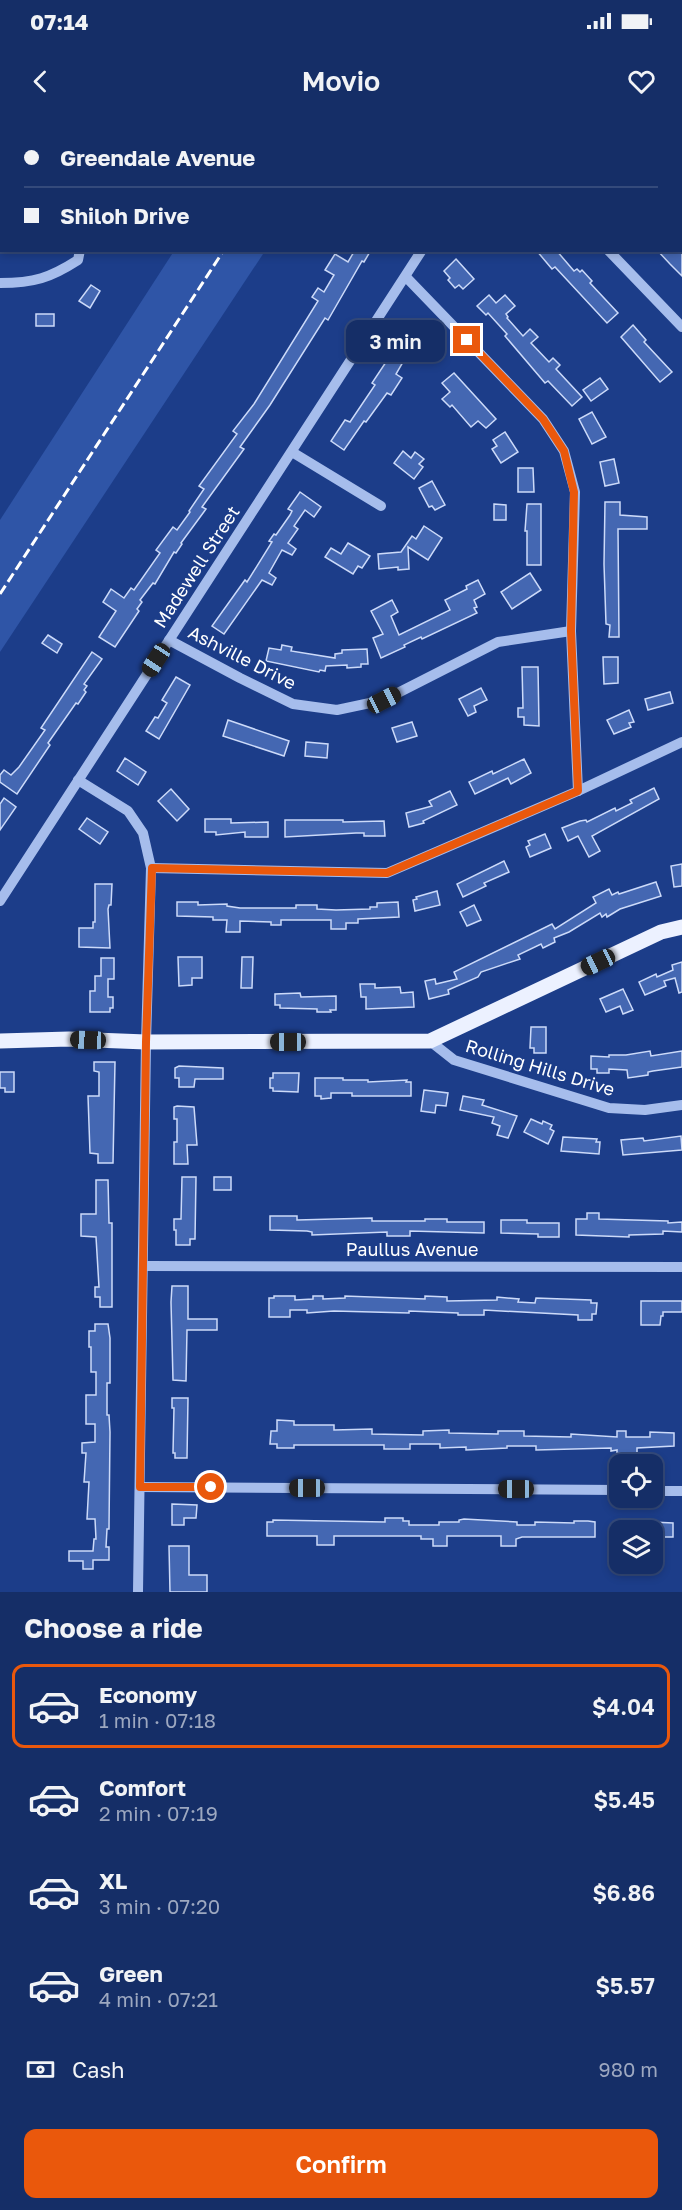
<!DOCTYPE html>
<html lang="en">
<head>
<meta charset="utf-8">
<style>
  :root { --surface:#152e67; --page:#1e366d; --text:#f1f3f6; --muted:#9da8c0; --line:#344a7b; --accent:#ea580c }
  body { margin:0; font-family:"Golos Text",sans-serif; background:var(--page); color:var(--text); height:100vh; display:flex; flex-direction:column; font-size:22px; white-space:nowrap }
  * { box-sizing:border-box; margin:0 }
  p { font-size:20px; color:var(--muted) }
  .icon { flex:none; width:33px; height:33px; fill:none; stroke:currentColor; stroke-width:2; stroke-linecap:round; stroke-linejoin:round }
  .map { position:relative; height:1472px; overflow:hidden }
  .panel { display:flex; flex-direction:column; background:var(--surface); flex:1 }
  .panel>* { flex:none }
  .banner { position:absolute; left:0px; top:0px; width:682px; height:132px; box-shadow:0 3px 9px #0003,0 0 0 2px var(--line); display:grid; align-content:center; height:132px; padding:0 24px; background:var(--surface) }
  .fabs { position:absolute; left:609px; top:1334px; display:grid; gap:12px }
  .fabs a { display:grid; place-items:center; width:54px; height:54px; border-radius:12px; background:var(--surface); box-shadow:0 3px 9px #0003,0 0 0 2px var(--line); font-size:30px }
  .end { position:absolute; width:27px; height:27px; margin:-14px; border:8px solid #ea580c; background:#fff; box-shadow:0 0 0 3px #fff }
  .from { border-radius:50% }
  .bubble { position:absolute; height:42px; border-radius:12px; background:var(--surface); box-shadow:0 3px 9px #0003,0 0 0 2px var(--line); font-size:20px; font-weight:600; line-height:42px; text-align:center }
  .car { position:absolute; width:18px; height:36px; margin:-18px -9px; border-radius:8px; box-shadow:0 0 4px 2px #0007; background:linear-gradient(#222 24%,#8ab4d8 0 40%,#222 0 76%,#8ab4d8 0 86%,#222 0) }
  .banner b { display:flex; align-items:center; gap:21px; height:57px; font-size:22px }
  .banner b+b { border-top:2px solid var(--line) }
  .banner i { width:15px; height:15px; background:var(--text) }
  ul { padding:0; list-style:none }
  li { display:flex; align-items:center; gap:18px; height:84px; margin:0 12px 9px; padding:0 12px; border:3px solid transparent; border-radius:12px }
  li div { flex:1 }
  li b { display:block; font-size:22px }
  li em { font-style:normal; font-weight:600 }
  li.selected { border-color:var(--accent) }
  li>.icon { width:54px; height:54px; stroke-width:1.5 }
  h2 { padding:0 24px; font-size:27px; line-height:72px }
  .pay { display:flex; align-items:center; gap:15px; height:66px; padding:0 24px; font-size:22px }
  .pay p { margin-inline-start:auto }
  .cta { display:flex; gap:12px; margin-top:auto; padding:12px 24px }
  .cta a { flex:1; height:69px; border-radius:12px; background:var(--accent); color:#fff; font-size:24px; font-weight:600; line-height:69px; text-align:center }
  .status { display:flex; justify-content:space-between; align-items:center; height:42px; padding:0 30px; background:var(--surface); direction:ltr }
  .status svg { height:16px; fill:currentColor }
  header { display:flex; justify-content:space-between; align-items:center; height:78px; padding:0 24px; background:var(--surface); font-size:27px; font-weight:600 }
  .map>svg:first-child { display:block }
</style>
</head>
<body>
<div class="status"><b>07:14</b><svg viewBox="0 0 49 12"><path d="M0 12V9h3v3zM5 12V6h3v6zM10 12V3h3v9zM15 12V0h3v12zM26 1h20v11H26zM47 4h2v5h-2z"/></svg></div>
<header><svg class="icon" aria-label="back" viewBox="0 0 24 24"><path d="M15 5l-7 7 7 7"/></svg>Movio<svg class="icon" aria-label="heart" viewBox="0 0 24 24"><path d="M12 20l-8-8c-3-5 5-10 8-4 3-6 11-1 8 4z"/></svg></header>
<div class="map">
<svg width="682" height="1472" viewBox="0 0 682 1472">
  <rect width="100%" height="100%" fill="#1c3d89"/>
  <path fill="#2f55a7" d="M174,131H265L0,532V400Z"/>
  <g fill="#4467b2" stroke="#ccdaf9" stroke-width="1.5">
    <path d="M355,130H371L364,142L362,141L328,200L325,198L270,285L240,327L244,329L202,387L206,389L181,423L182,424L176,433L174,432L155,464L153,463L140,480L142,482L137,489L139,491L115,527L99,517L116,491L103,482L111,469L124,478L131,468L134,470L160,433L156,430L173,407L177,410L190,392L189,391L204,369L199,366L237,314L233,311L254,284L318,181L312,177L318,168L324,172L334,155L325,150L335,134L348,142Z"/>
    <path d="M536,130H556L574,151L577,149L580,152L582,150L592,161L590,163L618,193L607,203L555,147L552,149Z"/>
    <path d="M657,130H682V156L670,144Z"/>
    <path d="M456,139L474,159L463,169L459,165L455,168L448,160L450,158L444,151Z"/>
    <path d="M91,165L100,171L90,188L79,181Z"/>
    <path d="M489,175L496,183L505,175L515,186L506,194L508,197L507,198L523,216L530,209L538,217L531,223L549,242L553,238L560,245L556,249L582,277L572,286L548,261L545,263L505,216L507,214L488,193L486,195L477,186Z"/>
    <rect x="36" y="194" width="18" height="12"/>
    <path d="M633,205L646,220L644,222L672,252L660,262L621,217Z"/>
    <path d="M406,209L429,224L423,232L419,230L413,239L407,235L396,254L402,258L391,275L387,273L366,302L364,301L344,330L331,321L345,300L350,302L375,265L372,263L396,227L395,226Z"/>
    <path d="M454,253L496,299L486,308L478,301L471,307L452,285L450,287L442,279L450,272L442,263Z"/>
    <path d="M600,258L608,269L591,281L583,270Z"/>
    <path d="M592,292L606,317L592,324L579,299Z"/>
    <path d="M505,312L518,332L501,343L492,329L497,326L493,320Z"/>
    <path d="M403,331L411,338L415,332L424,339L419,344L423,347L414,359L394,343Z"/>
    <path d="M614,339L619,363L605,366L600,342Z"/>
    <path d="M518,348H533L534,372H518Z"/>
    <path d="M432,361L445,385L435,390L432,386L429,387L419,368Z"/>
    <path d="M300,372L321,387L314,397L305,390L294,406L298,409L288,423L296,429L292,435L282,430L269,453L276,458L272,465L262,460L224,514L212,506L245,460L247,462L272,422L269,421L274,414L276,415L290,395L292,391L288,389Z"/>
    <path d="M605,382H620V395L647,397V409H618L619,517H609L610,505L606,504L604,444Z"/>
    <path d="M494,384L506,385V400H494Z"/>
    <path d="M527,384H541V445H527V411H525Z"/>
    <path d="M424,406L442,418L428,440L408,427L409,449L398,450V447L379,449L378,434L401,432L412,416L416,419Z"/>
    <path d="M348,423L370,436L362,448L358,446L353,454L325,437L331,428L341,434Z"/>
    <path d="M530,453L541,470L512,489L501,472Z"/>
    <path d="M478,460L485,474L474,480L477,487L474,488L477,493L422,519L421,517L404,525L405,527L381,538L373,518L383,514L371,491L392,480L398,492L391,496L399,515L450,490L445,480L467,469L466,466Z"/>
    <path d="M48,515L62,524L57,533L42,523Z"/>
    <path d="M282,525L292,527L291,531L335,538V534L342,533V530L367,529L368,544H361V547L347,548V545L326,546L325,551L320,550L319,552L266,541L269,528L281,530Z"/>
    <path d="M92,532L102,539L84,564L87,566L84,570L86,572L78,584L76,583L48,623L50,625L17,674L0,662V655L4,650L11,655L19,647L45,610L41,608Z"/>
    <path d="M603,537H618V563L604,564Z"/>
    <path d="M522,547H538L539,606L524,605V597H518V588H523Z"/>
    <path d="M176,557L190,565L159,619L146,611L155,597L158,598L167,583L162,580Z"/>
    <path d="M481,568L487,580L474,586L476,592L468,596L459,579Z"/>
    <path d="M670,572L673,583L648,590L645,579Z"/>
    <path d="M629,590L634,602L629,603L631,607L614,614L607,600Z"/>
    <path d="M228,600L289,621L284,636L223,616Z"/>
    <path d="M412,602L417,616L397,622L392,608Z"/>
    <path d="M306,622L328,624L327,638L305,636Z"/>
    <path d="M125,638L146,652L138,665L117,651Z"/>
    <path d="M524,639L531,653L511,664L508,658L475,674L469,662L492,651L493,654Z"/>
    <path d="M654,668L659,679L592,716L600,731L589,737L578,716L568,721L562,708L580,701L586,700L587,702L615,688L616,691L632,683L630,680Z"/>
    <path d="M171,669L189,689L177,701L158,681Z"/>
    <path d="M450,671L457,685L423,701L424,703L409,707L406,693L432,686L429,681Z"/>
    <path d="M4,678L16,687L0,710V684Z"/>
    <path d="M87,698L108,712L100,724L79,709Z"/>
    <path d="M205,699H231V703L268,702V717H245V712L216,715V712H205Z"/>
    <path d="M285,700H343V702L384,701L385,716H364V713H356L285,717Z"/>
    <path d="M545,714L551,728L530,737L526,727L530,725L528,721Z"/>
    <path d="M504,741L509,752L484,763L486,766L463,777L457,764Z"/>
    <path d="M682,744V766L674,767L671,746Z"/>
    <path d="M656,762L661,776L620,789L607,797L606,794L602,797L600,793L569,812L554,818L555,822L543,828L541,824L518,835L520,839L481,852L478,857L448,870L449,874L429,879L425,861L435,859L436,864L457,859L454,852L552,804L555,809L596,783L593,777L609,769L612,775L618,772L619,774Z"/>
    <path d="M95,764H112L111,785H109L108,789L110,828L79,827V808H93V802H95Z"/>
    <path d="M437,771L440,785L415,791L413,780L417,779L416,777Z"/>
    <path d="M177,782H198V785L227,784V786L240,788H296V785H317V789L336,790L370,789V787H377V783L398,782L399,797L358,799V803H346V809H331V800H281V805H271V802L240,801V812H226L227,800H213V797L177,796Z"/>
    <path d="M474,785L481,800L467,806L460,792Z"/>
    <path d="M178,837H202V858H192V865L179,866Z"/>
    <path d="M242,837H253L252,868H241Z"/>
    <path d="M101,838H114V859H108V877H113V888H110V892H90V871H95V856H101Z"/>
    <path d="M682,842V872L679,873L675,858L664,861L666,866L645,875L639,862L656,854L657,857L673,850L672,845Z"/>
    <path d="M360,864H375V868L400,867L401,873L413,872L414,887L366,889V877H361Z"/>
    <path d="M623,869L633,890L623,894L620,886L606,892L600,879Z"/>
    <path d="M300,873L301,877L336,876V890H330L331,892H317V889L280,888V885H275V874Z"/>
    <path d="M531,907H546V933H534V928H530Z"/>
    <path d="M650,931L651,936L682,931V947L653,951L648,952V955L628,958L627,950L609,949V953H597V949H591V936L609,937V935H626Z"/>
    <path d="M94,942H115L113,1043H98V1034L90,1033L88,976H99V952L94,951Z"/>
    <path d="M179,946L223,948V959H195L194,967H179V958H175V948Z"/>
    <path d="M0,952H14V972H5V968H0Z"/>
    <path d="M273,953H299L298,972L273,971V968H270V958H273Z"/>
    <path d="M315,958H343V960H368V962L407,960L406,962H411V976H352V973H331V978L321,979V976H315Z"/>
    <path d="M424,970L448,973L446,986L436,985L435,993L421,991Z"/>
    <path d="M463,976L484,980L482,985L517,996L508,1018L497,1015L500,1006L492,1003L494,997L460,990Z"/>
    <path d="M177,986L194,987L197,1025H187L188,1044H174V1022H177V999H174V987Z"/>
    <path d="M531,999L542,1004L543,1001L552,1005L550,1009L554,1011L548,1024L524,1012Z"/>
    <path d="M681,1016L682,1030L623,1035L621,1020L643,1018L644,1021Z"/>
    <path d="M563,1017L597,1019L596,1022H600L599,1034L561,1031Z"/>
    <path d="M182,1057H196L195,1119H190V1125H176V1110H174V1099H181Z"/>
    <rect x="214" y="1057" width="17" height="13"/>
    <path d="M96,1060H108L109,1103H112V1187H100V1177H95V1167H99L96,1117L81,1116V1094H96Z"/>
    <path d="M587,1093H599V1099L668,1101V1103L682,1102V1112L663,1111V1114L629,1115V1117L576,1115V1099H587Z"/>
    <path d="M270,1096H297V1100L372,1098V1101H425V1099H447V1102H484V1113L410,1111V1116H387V1112L312,1115V1112L307,1111L270,1110Z"/>
    <path d="M501,1100H527V1103H559V1117H538V1114L501,1113Z"/>
    <path d="M172,1166H188V1199H217V1210H187L186,1261L173,1260L171,1182Z"/>
    <path d="M274,1176H295V1180L313,1179V1176H323V1179L345,1178V1176L425,1179V1176L447,1177V1181L497,1180V1177L519,1179L518,1182L535,1183L536,1178L591,1180V1183H597L596,1194H592V1200H578V1195L484,1190V1195H458V1193L409,1191V1193L334,1191L307,1193V1190H290V1197H269V1178H274Z"/>
    <path d="M641,1181H682V1192H663V1196H661L660,1205H641Z"/>
    <path d="M95,1204H108L110,1218V1263H107V1295H109L110,1312L109,1409H107L106,1427H109V1440H93V1449H83V1441H69V1431H93L94,1419H96L95,1399H87L89,1362H84L86,1333H82V1323L95,1322V1304H86V1275H96V1252H91V1227H89V1211H95Z"/>
    <path d="M172,1278H188L187,1338H175V1333H173L174,1288H172Z"/>
    <path d="M277,1300L294,1301V1305H334V1310L372,1309V1314L423,1315V1311L449,1310V1313L498,1314V1311H524V1316L571,1317V1314L617,1317V1311H626V1317H650V1312L674,1313V1326L637,1328V1333H617V1330L611,1331V1328L536,1330V1326H507V1328L466,1330V1327L440,1328V1324H410V1329H384V1325H294V1328H277V1324H270L271,1311H277Z"/>
    <path d="M172,1384L197,1385L196,1398H184V1405H172Z"/>
    <path d="M385,1398H403V1401H409V1405H439V1402H459V1400L464,1399L517,1402V1405H535V1402L574,1403V1401H588L595,1402V1417H522L516,1419V1426H501V1416H447V1426H433V1419H421V1416H334V1425H317V1416H267V1402H273V1400L385,1402Z"/>
    <path d="M652,1402L673,1403V1417H662V1425H652Z"/>
    <path d="M169,1426H189V1455H207V1472H170Z"/>
  </g>
  <g fill="none" stroke-linecap="round" stroke-linejoin="round">
    <g stroke="#a6bdec" stroke-width="10">
      <path d="M125,2L126,0"/>
      <path d="M497,2L498,0"/>
      <path d="M608,130L682,207"/>
      <path d="M406,157L543,299L564,331L575,372L571,511L578,671"/>
      <path d="M0,163C34,163 50,158 78,140L80,130"/>
      <path d="M292,332L381,386"/>
      <path d="M169,520L240,558L293,584L337,590L384,580L498,522L571,511"/>
      <path d="M78,660L128,691L143,713L151,748L146,922L138,1472"/>
      <path d="M151,748L387,753L578,671L682,622"/>
      <path d="M0,781L422,130"/>
      <path d="M430,921L454,940L609,988L645,990L682,985"/>
      <path d="M143,1146L682,1147"/>
      <path d="M140,1367L620,1370"/>
      <path d="M652,1371H682"/>
    </g>
    <path stroke="#ecf1ff" stroke-width="15" d="M0,921L69,919L146,922L430,921L661,812L682,807"/>
    <g stroke="#fff" stroke-width="3" stroke-dasharray="10 4.5" stroke-linecap="butt">
      <path d="M308,2L309,0"/>
      <path d="M0,474L224,130"/>
    </g>
  </g>
  <g fill="none" stroke-linecap="round" stroke-linejoin="round">
    <path stroke="#ea580c" stroke-width="8" d="M211,1367H140L146,922L152,748L387,753L578,671L571,511L574,372L564,331L543,299L467,220"/>
  </g>
  <g text-anchor="middle" stroke-width="4.5" stroke-linejoin="round" paint-order="stroke">
    <g font-size="18" fill="#fff" stroke="#1c3d89">
      <text transform="translate(197 447) rotate(-57)" y="6">Madewell Street</text>
      <text transform="translate(242 538) rotate(27)" y="6">Ashville Drive</text>
      <text transform="translate(540 948) rotate(17)" y="6">Rolling Hills Drive</text>
      <text x="412" y="1136">Paullus Avenue</text>
    </g>
  </g>
</svg>
<div class="fabs">
<a><svg class="icon" aria-label="locate" viewBox="0 0 24 24"><circle cx="12" cy="12" r="6"/><path d="M12 2v4M12 18v4M2 12h4M18 12h4"/></svg></a>
<a><svg class="icon" aria-label="layers" viewBox="0 0 24 24"><path d="M12 4l9 5-9 5-9-5zM3 14l9 5 9-5"/></svg></a>
</div>
<i class="end from" style="left:211px;top:1367px"></i>
<i class="end" style="left:467px;top:220px"></i>
<div class="bubble" style="left:346px;top:200px;width:99px">3 min</div>
<i class="car" style="left:156px;top:540px;rotate:213deg"></i>
<i class="car" style="left:384px;top:580px;rotate:63deg"></i>
<i class="car" style="left:598px;top:842px;rotate:245deg"></i>
<i class="car" style="left:88px;top:920px;rotate:272deg"></i>
<i class="car" style="left:288px;top:922px;rotate:270deg"></i>
<i class="car" style="left:307px;top:1368px;rotate:270deg"></i>
<i class="car" style="left:516px;top:1369px;rotate:270deg"></i>
<div class="banner">
<b><i class="from"></i>Greendale Avenue</b>
<b><i></i>Shiloh Drive</b>
</div>
</div>
<section class="panel">
<h2>Choose a ride</h2>
<ul>
<li class="selected"><svg class="icon" aria-label="car" viewBox="0 0 24 24"><path d="M5 17H2v-5l4-1 3-4h7l3 4 3 1v5h-3M9 17h6M6 11h13"/><circle cx="7" cy="17" r="2"/><circle cx="17" cy="17" r="2"/></svg><div><b>Economy</b><p>1 min · 07:18</p></div><em>$4.04</em></li>
<li><svg class="icon" aria-label="car" viewBox="0 0 24 24"><path d="M5 17H2v-5l4-1 3-4h7l3 4 3 1v5h-3M9 17h6M6 11h13"/><circle cx="7" cy="17" r="2"/><circle cx="17" cy="17" r="2"/></svg><div><b>Comfort</b><p>2 min · 07:19</p></div><em>$5.45</em></li>
<li><svg class="icon" aria-label="car" viewBox="0 0 24 24"><path d="M5 17H2v-5l4-1 3-4h7l3 4 3 1v5h-3M9 17h6M6 11h13"/><circle cx="7" cy="17" r="2"/><circle cx="17" cy="17" r="2"/></svg><div><b>XL</b><p>3 min · 07:20</p></div><em>$6.86</em></li>
<li><svg class="icon" aria-label="car" viewBox="0 0 24 24"><path d="M5 17H2v-5l4-1 3-4h7l3 4 3 1v5h-3M9 17h6M6 11h13"/><circle cx="7" cy="17" r="2"/><circle cx="17" cy="17" r="2"/></svg><div><b>Green</b><p>4 min · 07:21</p></div><em>$5.57</em></li>
</ul>
<div class="pay"><svg class="icon" aria-label="cash" viewBox="0 0 24 24"><path d="M3 7h18v10H3z"/><circle cx="12" cy="12" r="2"/></svg>Cash<p>980 m</p></div>
<div class="cta"><a>Confirm</a></div>
</section>
</body>
</html>
